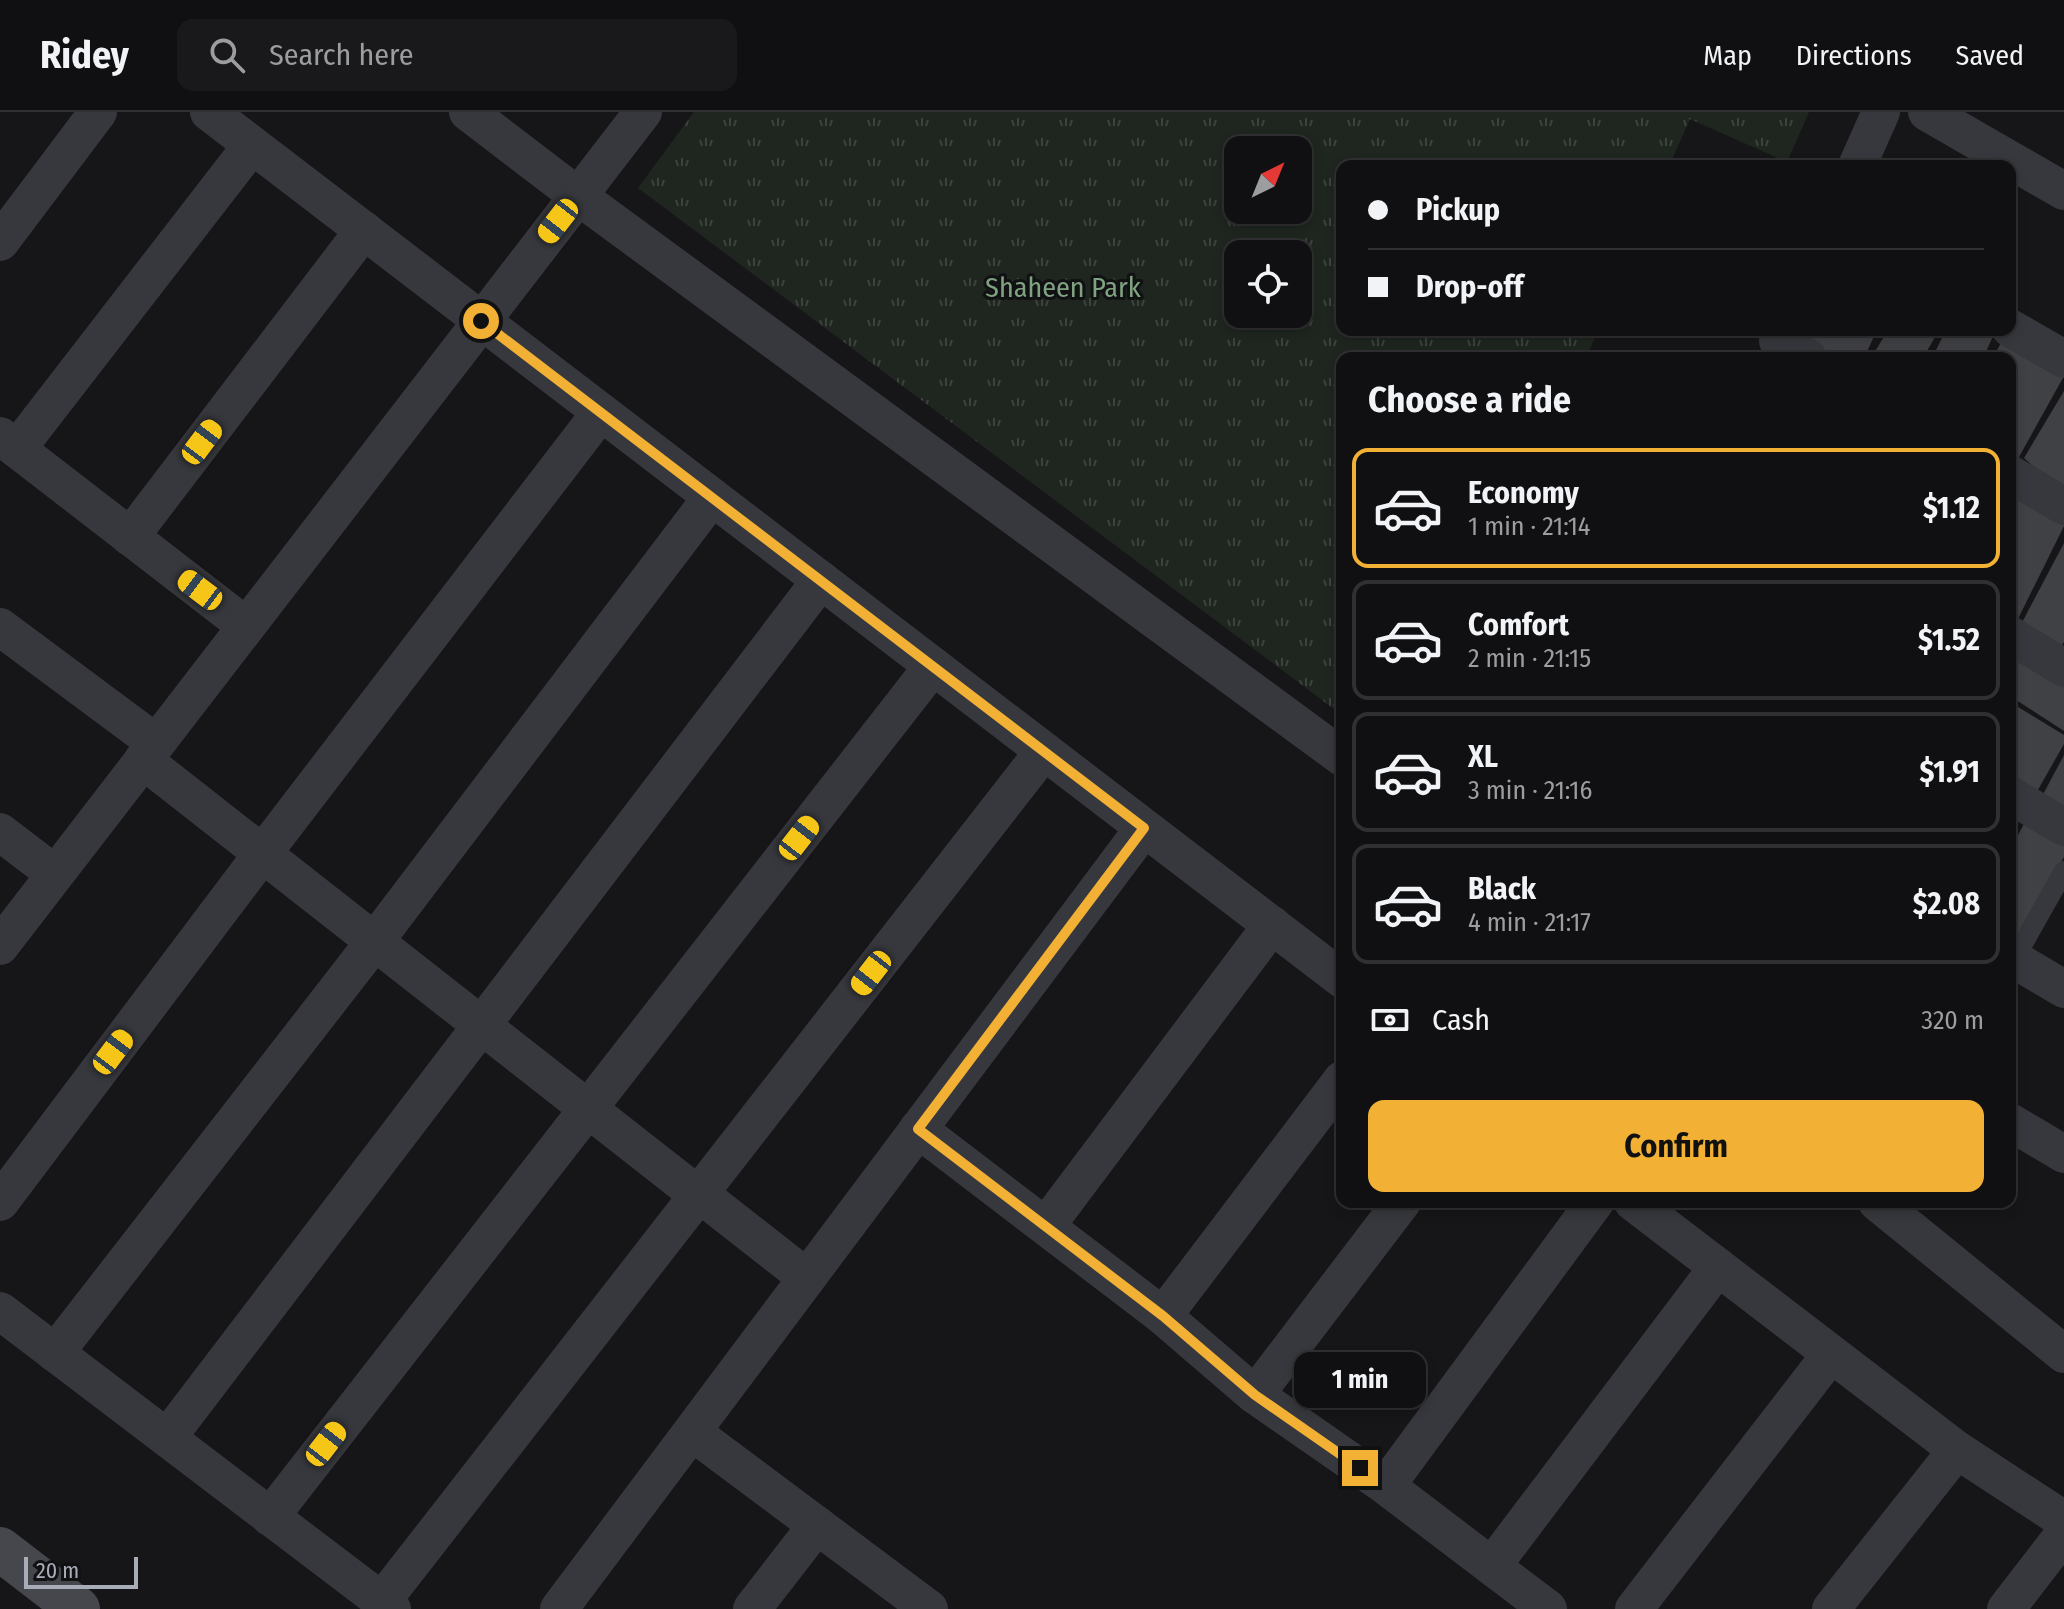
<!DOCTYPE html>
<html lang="en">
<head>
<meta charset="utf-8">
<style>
  :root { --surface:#101012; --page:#19191b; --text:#f1f3f6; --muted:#9c9d9f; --line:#303032; --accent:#f2b134 }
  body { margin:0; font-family:"Fira Sans Condensed",sans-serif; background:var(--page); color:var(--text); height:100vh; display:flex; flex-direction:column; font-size:30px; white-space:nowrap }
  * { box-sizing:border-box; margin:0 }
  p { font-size:26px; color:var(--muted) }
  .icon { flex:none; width:44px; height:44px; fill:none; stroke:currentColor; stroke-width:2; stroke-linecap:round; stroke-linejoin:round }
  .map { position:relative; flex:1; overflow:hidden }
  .sheet { position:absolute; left:1336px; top:240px; width:680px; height:856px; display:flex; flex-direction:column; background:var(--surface); border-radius:16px; box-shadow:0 4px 12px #0003,0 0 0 2px var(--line) }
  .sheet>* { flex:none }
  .guide { position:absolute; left:1336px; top:48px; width:680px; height:176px; border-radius:16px; box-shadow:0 4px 12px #0003,0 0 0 2px var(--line); display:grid; align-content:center; height:176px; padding:0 32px; background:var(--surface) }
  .needle { width:52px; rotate:43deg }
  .buttons { position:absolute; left:1224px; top:24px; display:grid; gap:16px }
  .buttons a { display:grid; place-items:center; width:88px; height:88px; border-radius:16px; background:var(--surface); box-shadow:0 4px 12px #0003,0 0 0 2px var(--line); font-size:40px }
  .scale { position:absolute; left:24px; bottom:20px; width:114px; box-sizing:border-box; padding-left:8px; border:4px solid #a8adb8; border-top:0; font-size:22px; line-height:28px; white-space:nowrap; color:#a8adb8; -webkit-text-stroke:6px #111113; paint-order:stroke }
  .end { position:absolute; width:36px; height:36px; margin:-18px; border:10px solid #f2b134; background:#111; box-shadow:0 0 0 4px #111 }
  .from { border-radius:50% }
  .bubble { position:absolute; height:56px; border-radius:16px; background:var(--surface); box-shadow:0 4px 12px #0003,0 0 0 2px var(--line); font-size:26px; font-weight:700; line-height:56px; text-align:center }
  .car { position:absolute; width:24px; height:48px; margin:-24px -12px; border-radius:10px; box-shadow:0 0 6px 2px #0007; background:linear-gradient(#f5c518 24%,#345 0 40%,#f5c518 0 76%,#345 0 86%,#f5c518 0) }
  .guide b { display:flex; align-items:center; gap:28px; height:76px; font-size:30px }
  .guide b+b { border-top:2px solid var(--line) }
  .guide i { width:20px; height:20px; background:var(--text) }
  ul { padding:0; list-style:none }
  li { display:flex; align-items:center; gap:24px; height:120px; margin:0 16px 12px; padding:0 16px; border:4px solid var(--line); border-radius:16px }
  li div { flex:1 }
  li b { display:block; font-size:30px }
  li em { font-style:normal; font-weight:700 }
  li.on { border-color:var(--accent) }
  li>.icon { width:72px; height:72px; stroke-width:1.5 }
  h2 { padding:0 32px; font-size:36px; line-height:96px }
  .pay { display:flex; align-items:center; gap:20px; height:88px; padding:0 32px; font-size:30px }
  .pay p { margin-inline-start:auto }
  .action { display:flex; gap:16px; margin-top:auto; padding:16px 32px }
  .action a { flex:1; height:92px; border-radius:16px; background:var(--accent); color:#111; font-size:32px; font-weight:700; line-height:92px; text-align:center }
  header { display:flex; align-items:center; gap:48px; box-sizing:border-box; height:112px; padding:0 40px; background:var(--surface); border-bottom:2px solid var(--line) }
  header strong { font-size:38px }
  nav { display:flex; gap:44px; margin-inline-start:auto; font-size:28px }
  .search { width:560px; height:72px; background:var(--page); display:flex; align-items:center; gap:20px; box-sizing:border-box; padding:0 28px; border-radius:16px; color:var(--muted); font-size:30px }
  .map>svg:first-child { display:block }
</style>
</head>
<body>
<header>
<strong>Ridey</strong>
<div class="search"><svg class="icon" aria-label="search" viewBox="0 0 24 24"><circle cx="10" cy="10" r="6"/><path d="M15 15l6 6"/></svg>Search here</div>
<nav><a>Map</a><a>Directions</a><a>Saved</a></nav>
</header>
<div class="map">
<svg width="2064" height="1497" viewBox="0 0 2064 1497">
  <defs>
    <pattern id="park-tufts" width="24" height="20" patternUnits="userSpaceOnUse" patternTransform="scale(2)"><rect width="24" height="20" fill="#1e261f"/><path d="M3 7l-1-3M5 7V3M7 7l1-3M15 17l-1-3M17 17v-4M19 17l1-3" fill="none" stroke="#3c433d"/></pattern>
  </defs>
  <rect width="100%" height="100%" fill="#161618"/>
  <path fill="url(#park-tufts)" fill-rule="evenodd" d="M694,0H1809L1787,50L1690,7L1669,54H1342V218H1598L1586,246H1342V603L638,76ZM1238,38H1298V98H1238ZM1238,142H1298V202H1238Z"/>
  <g fill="#404145">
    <path d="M1799,218H1877L1864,246H1823L1792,231Z"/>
    <path d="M1888,218H1939L1923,246H1871Z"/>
    <path d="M1946,218H1996L1983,246H1932Z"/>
    <path d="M2006,221L2064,264L2014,354L2010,351V246H1993Z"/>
    <path d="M2064,279V382L2024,346Z"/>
    <path d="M2010,383L2064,402V414L2013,517L2010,515Z"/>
    <path d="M2064,431V530L2056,542L2018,518Z"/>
    <path d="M2010,536L2064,569V619L2010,584Z"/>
    <path d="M2010,590L2064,623V632L2031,690L2010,677Z"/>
    <path d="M2064,643V707L2038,692Z"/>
    <path d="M2025,710L2064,734V745L2012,838L2010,836V738Z"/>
  </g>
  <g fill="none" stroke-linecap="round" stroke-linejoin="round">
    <path stroke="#37383d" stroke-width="20" d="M2011,853L2064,759"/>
    <g stroke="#37383d" stroke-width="38">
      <path d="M209,0L1342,867"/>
      <path d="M468,0L578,84L1342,645"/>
      <path d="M1927,0L2064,79"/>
      <path d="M1857,54L1881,0"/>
      <path d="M0,130L98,0"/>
      <path d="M2010,216L2064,247"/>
      <path d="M1778,229L1808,246"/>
      <path d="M0,324L246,514"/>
      <path d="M17,337L252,33"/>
      <path d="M2010,362L2064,394"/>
      <path d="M130,425L364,118"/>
      <path d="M0,515L156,631"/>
      <path d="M2010,523L2064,556"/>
      <path d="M143,648L698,1083L710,1090L807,1166"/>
      <path d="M2010,683L2064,715"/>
      <path d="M0,720L55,762"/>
      <path d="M0,834L643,0"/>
      <path d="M2010,845L2064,877"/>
      <path d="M2010,1010L2064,1042"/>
      <path d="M918,1017L1163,1204L1255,1283L1386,1374L1548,1497"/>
      <path d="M0,1090L263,741L601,300"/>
      <path d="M1633,1090L1957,1338L2064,1408"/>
      <path d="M1877,1090L2064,1242"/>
      <path d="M1046,1114L1272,813"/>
      <path d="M0,1199L392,1497"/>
      <path d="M1163,1204L1342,968"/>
      <path d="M55,1241L375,829L712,385"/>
      <path d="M1255,1283L1402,1090"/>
      <path d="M692,1320L929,1497"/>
      <path d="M167,1326L821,468"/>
      <path d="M1386,1374L1595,1090"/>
      <path d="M270,1405L933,554"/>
      <path d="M1492,1454L1718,1155"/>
      <path d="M382,1489L1044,639"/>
      <path d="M559,1497L1144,716"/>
      <path d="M752,1497L817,1413"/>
      <path d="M1634,1497L1831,1242"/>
      <path d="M1831,1497L1957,1338"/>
      <path d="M2006,1497L2064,1422"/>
    </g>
    <path stroke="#45474d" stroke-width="44" d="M0,1437L78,1497"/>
  </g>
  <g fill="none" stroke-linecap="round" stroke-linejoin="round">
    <path stroke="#f2b134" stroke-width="10" d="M481,209L1144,716L918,1017L1163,1204L1255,1283L1360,1356"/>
  </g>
  <g text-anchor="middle" stroke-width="6" stroke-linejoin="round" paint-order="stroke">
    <g font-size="28" fill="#7fa381" stroke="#111113">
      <text x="1063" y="185">Shaheen Park</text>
    </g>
  </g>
</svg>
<div class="buttons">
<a><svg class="needle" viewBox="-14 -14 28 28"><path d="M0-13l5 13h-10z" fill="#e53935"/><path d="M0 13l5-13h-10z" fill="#9c9d9f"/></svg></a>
<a><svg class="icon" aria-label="locate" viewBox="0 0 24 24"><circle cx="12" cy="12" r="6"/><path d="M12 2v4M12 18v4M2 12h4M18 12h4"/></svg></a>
</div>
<div class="scale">20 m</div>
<i class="end from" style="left:481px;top:209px"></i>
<i class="end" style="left:1360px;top:1356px"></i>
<div class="bubble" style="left:1294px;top:1240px;width:132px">1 min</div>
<i class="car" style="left:558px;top:109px;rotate:218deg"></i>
<i class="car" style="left:202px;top:330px;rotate:37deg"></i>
<i class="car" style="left:200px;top:478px;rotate:307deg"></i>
<i class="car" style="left:799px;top:726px;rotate:38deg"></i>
<i class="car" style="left:871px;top:861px;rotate:218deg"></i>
<i class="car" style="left:113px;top:940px;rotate:37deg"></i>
<i class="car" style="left:326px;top:1332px;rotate:38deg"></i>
<div class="guide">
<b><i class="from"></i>Pickup</b>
<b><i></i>Drop-off</b>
</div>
<section class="sheet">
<h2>Choose a ride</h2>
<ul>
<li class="on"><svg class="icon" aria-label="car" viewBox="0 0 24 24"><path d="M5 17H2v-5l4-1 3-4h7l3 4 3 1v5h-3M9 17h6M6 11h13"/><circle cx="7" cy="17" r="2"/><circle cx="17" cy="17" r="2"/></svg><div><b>Economy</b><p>1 min · 21:14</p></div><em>$1.12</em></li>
<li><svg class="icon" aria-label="car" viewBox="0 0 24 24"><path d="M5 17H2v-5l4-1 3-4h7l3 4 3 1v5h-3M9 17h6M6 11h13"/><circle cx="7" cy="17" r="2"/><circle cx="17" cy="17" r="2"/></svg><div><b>Comfort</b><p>2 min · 21:15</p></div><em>$1.52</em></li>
<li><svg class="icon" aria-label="car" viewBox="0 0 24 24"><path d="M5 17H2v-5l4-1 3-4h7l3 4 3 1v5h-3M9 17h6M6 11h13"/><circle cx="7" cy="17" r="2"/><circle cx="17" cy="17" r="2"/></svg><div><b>XL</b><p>3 min · 21:16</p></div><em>$1.91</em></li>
<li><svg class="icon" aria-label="car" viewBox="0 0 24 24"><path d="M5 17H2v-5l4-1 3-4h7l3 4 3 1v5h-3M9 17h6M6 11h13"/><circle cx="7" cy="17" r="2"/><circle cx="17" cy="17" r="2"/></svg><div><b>Black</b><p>4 min · 21:17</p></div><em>$2.08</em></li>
</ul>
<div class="pay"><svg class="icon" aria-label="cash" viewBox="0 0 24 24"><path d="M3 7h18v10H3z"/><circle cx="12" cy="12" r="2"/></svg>Cash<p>320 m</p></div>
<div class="action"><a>Confirm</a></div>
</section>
</div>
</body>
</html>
